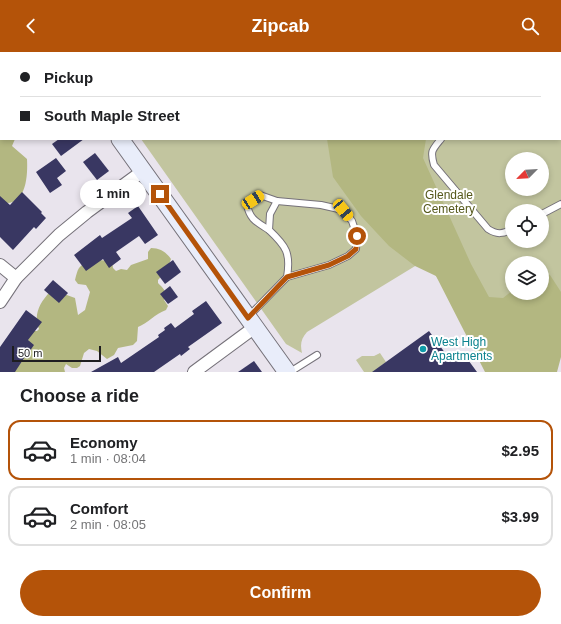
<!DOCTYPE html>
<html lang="en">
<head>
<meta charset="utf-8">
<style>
  :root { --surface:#fff; --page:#f6f6f6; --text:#202124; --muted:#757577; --line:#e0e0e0; --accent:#b45309 }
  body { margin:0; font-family:Helvetica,sans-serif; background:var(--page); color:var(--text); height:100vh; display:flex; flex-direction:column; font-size:15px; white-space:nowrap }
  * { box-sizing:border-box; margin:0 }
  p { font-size:13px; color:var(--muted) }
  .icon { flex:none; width:22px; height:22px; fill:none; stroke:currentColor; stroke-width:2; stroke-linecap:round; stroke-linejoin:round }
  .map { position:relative; height:320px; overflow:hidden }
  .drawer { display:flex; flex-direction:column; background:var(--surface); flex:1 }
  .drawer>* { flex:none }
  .guide { position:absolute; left:0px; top:0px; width:561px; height:88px; box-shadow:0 2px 6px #0003; display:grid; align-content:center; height:88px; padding:0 20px; background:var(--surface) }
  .needle { width:26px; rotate:246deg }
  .fabs { position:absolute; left:505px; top:100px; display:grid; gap:8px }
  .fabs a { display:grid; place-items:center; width:44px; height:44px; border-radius:50%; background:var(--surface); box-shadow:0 2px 6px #0003; font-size:20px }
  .scale { position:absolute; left:12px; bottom:10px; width:89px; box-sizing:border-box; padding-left:4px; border:2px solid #1e1d20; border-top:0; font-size:11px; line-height:14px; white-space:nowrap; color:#1e1d20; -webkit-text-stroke:3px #fff; paint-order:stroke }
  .end { position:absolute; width:18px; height:18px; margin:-9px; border:5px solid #b45309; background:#fff; box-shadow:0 0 0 2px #fff }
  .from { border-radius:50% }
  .bubble { position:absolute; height:28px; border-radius:14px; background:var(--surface); box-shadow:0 2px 6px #0003; font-size:13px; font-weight:700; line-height:28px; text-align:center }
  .car { position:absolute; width:12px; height:24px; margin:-12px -6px; border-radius:5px; box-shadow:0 0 3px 1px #0007; background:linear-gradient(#f5c518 24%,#345 0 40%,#f5c518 0 76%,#345 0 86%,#f5c518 0) }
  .guide b { display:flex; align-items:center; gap:14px; height:38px; font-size:15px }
  .guide b+b { border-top:1px solid var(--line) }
  .guide i { width:10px; height:10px; background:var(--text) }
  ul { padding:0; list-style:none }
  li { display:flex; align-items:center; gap:12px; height:60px; margin:0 8px 6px; padding:0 12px; border:2px solid var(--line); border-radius:12px }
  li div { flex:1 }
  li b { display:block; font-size:15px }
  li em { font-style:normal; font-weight:700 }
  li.on { border-color:var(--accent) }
  li>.icon { width:36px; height:36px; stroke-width:1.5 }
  h2 { padding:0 20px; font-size:18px; line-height:48px }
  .cta { display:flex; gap:8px; margin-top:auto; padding:8px 20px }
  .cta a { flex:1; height:46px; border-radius:24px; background:var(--accent); color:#fff; font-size:16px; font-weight:700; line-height:46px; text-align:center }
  header { display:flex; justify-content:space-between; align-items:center; height:52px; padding:0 20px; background:var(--accent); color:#fff; font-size:18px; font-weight:700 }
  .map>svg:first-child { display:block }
</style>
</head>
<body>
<header><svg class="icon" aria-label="back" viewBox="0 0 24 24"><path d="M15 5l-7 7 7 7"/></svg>Zipcab<svg class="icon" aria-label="search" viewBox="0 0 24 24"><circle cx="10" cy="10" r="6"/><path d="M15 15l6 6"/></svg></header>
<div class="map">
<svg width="561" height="320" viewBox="0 0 561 320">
  <rect width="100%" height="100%" fill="#e9e4ed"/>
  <g fill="#c2c59f" fill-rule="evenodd">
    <path d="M79,0H561V244L486,297L425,208L307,280C301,287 300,292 302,301L286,292L141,87H560V1ZM512,107H542V137H512ZM512,159H542V189H512ZM512,211H542V241H512Z"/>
    <path d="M380,301L386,310L373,320H364L356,308L362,304H374Z"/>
  </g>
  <g fill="#b3b781">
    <path d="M0,45L1,87H15L12,94L27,107C28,125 26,157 0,150Z"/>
    <path d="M327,87H426L423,106L471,212L489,245L503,246L512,239V241H542V218L550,223L561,240V305L557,320H485L436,224L415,214L389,194L361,164L333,125Z"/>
    <path d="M151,196C160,196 166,200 171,207L167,218L158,228V231C163,236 168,240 164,248L168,254L166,258C155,262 148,271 138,275L137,289L133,293L118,296L114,303L107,307L97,299L89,297L84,301L80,314L77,316H72L66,312L64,316L65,320H12L29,293L28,287L33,279H37L39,277C33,263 40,250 50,240L64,242L75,246L78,263L85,258L90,240L86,233L78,232L75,228C76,224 77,219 79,216C87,206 101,207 112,210L113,216L116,219L121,217L127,218L131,213L148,207V200Z"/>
  </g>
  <g fill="#393762">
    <path d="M59,87H84L61,104L52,92Z"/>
    <path d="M95,101L109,119L97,128L83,110Z"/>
    <path d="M56,106L66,119L57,126L62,133L50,141L36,120Z"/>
    <path d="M22,140L42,160L41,161L46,166L36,177L34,175L13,198L0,185V144L10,153Z"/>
    <path d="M138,154L158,183L145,192L139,184L116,200L121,207L109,216L103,207L86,219L74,203L100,183L102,186L132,166L128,161Z"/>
    <path d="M173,208L181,220L165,232L156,220Z"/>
    <path d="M53,228L68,241L59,251L44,238Z"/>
    <path d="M170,234L178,245L168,252L160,242Z"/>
    <path d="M206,249L222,271L188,295L190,297L181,304L180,302L154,320H91L118,305L121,311L159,285L158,283L165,278L164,276L171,271L175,276L194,262L192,259Z"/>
    <path d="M26,258L42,270L28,288L34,293L27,303H26L15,320H0V295Z"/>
    <path d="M429,279L451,309L463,301L477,320H372Z"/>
    <path d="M254,309L262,320H238Z"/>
  </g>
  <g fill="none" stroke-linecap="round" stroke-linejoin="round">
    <g stroke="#757179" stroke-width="8">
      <g id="service">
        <path d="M237,0L239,1"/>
        <path d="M459,0V1"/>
        <path d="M383,1L385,0"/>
        <path d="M560,43H561"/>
        <path d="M441,87C432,98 430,99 434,113L488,177C497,183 503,182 512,177"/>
        <path d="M542,162L561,152"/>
        <path d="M269,178C257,170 250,168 247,153L260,143L277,149"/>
        <path d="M249,264L287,225L329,213L348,204L356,197L357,184L352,169L343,158L321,153L277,149L270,162L269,178C286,194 291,201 287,225"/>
        <path d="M290,320L317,303"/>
      </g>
    </g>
    <g stroke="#757179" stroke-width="14">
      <g id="minor">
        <path d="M0,213L16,226"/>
        <path d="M0,250L16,226L59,183L87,160L143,119"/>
        <path d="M194,320L255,275"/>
      </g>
    </g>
    <g stroke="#757179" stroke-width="19">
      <g id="secondary">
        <path d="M58,0L59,1"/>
        <path d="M120,87L287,320"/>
      </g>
    </g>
    <use href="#service" stroke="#fff" stroke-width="6"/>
    <use href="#minor" stroke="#fff" stroke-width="12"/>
    <use href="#secondary" stroke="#e9edfa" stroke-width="17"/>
  </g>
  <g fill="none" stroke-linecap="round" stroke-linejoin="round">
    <path stroke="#b45309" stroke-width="5" d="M160,142L248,266L287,225L329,213L348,204L356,197L357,184"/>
  </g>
  <circle fill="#0f9aa8" stroke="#fff" stroke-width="1.5" cx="423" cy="297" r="4"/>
  <g text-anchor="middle" stroke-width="4" stroke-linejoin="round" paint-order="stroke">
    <g font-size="12" fill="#55581b" stroke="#fff">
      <text x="449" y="147">Glendale<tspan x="449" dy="14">Cemetery</tspan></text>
    </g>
    <g font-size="12" fill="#0d838f" stroke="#fff" text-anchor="start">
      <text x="431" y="294">West High<tspan x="431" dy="14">Apartments</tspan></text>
    </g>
  </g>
</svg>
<div class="fabs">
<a><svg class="needle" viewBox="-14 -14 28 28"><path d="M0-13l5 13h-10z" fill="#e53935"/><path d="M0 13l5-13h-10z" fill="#757577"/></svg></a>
<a><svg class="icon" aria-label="locate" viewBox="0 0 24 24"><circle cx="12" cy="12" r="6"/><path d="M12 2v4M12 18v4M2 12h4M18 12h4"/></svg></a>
<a><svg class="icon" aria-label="layers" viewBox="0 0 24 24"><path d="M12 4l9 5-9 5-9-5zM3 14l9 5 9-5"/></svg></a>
</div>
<div class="scale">50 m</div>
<i class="end from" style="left:357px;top:184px"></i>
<i class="end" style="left:160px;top:142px"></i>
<div class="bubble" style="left:80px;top:128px;width:66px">1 min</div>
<i class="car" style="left:253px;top:148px;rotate:57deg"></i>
<i class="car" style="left:343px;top:158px;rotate:140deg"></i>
<div class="guide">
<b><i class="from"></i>Pickup</b>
<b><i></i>South Maple Street</b>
</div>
</div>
<section class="drawer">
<h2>Choose a ride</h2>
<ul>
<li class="on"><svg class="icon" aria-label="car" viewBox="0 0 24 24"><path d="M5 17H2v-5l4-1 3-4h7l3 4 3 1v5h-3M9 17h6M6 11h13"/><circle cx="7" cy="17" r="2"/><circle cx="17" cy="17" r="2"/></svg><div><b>Economy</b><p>1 min · 08:04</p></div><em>$2.95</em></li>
<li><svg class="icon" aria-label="car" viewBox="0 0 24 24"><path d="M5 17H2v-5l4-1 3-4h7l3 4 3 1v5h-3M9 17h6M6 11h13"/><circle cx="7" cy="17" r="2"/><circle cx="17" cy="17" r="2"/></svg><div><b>Comfort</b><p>2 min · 08:05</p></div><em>$3.99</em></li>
</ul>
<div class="cta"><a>Confirm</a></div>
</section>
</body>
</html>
